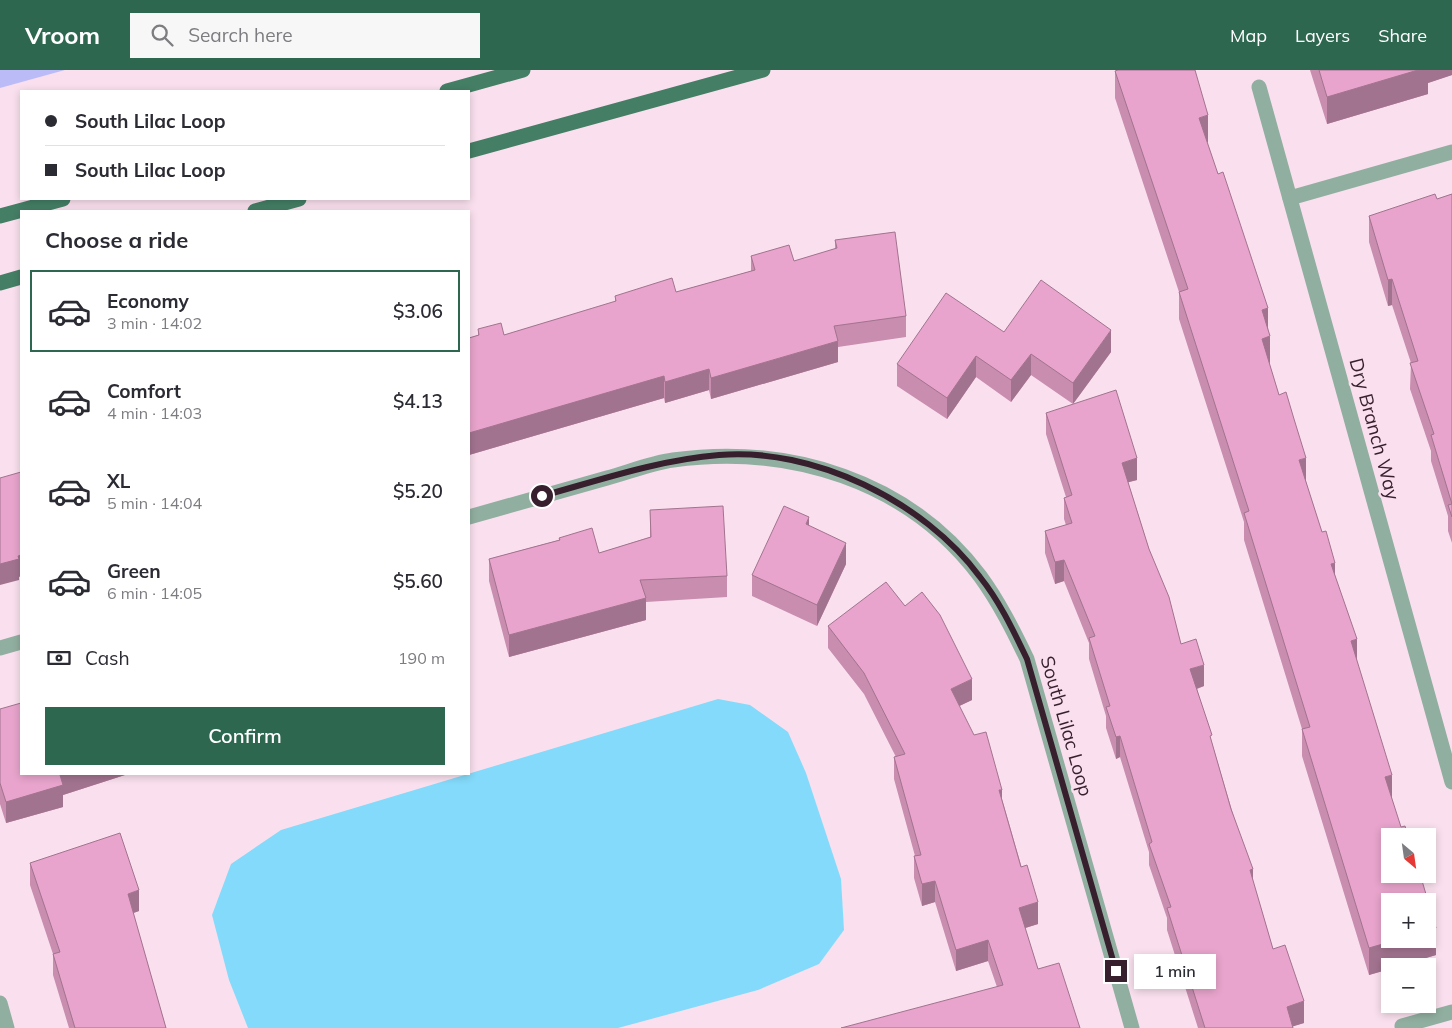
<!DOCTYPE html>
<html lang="en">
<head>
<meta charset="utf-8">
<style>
  :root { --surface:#fff; --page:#f7f7f7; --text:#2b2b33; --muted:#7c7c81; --line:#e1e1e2; --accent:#2e674f }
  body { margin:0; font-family:Mulish,sans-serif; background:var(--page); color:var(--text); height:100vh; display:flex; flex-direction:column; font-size:19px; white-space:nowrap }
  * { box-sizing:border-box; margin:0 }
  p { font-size:16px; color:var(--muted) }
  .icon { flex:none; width:28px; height:28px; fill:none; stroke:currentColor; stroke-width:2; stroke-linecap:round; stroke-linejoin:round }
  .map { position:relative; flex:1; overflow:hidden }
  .details { position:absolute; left:20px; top:140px; width:450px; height:565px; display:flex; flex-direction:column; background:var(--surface); border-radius:0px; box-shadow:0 2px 8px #0003 }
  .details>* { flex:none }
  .guide { position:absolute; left:20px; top:20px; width:450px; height:110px; border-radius:0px; box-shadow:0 2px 8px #0003; display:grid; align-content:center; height:110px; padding:0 25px; background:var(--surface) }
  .needle { width:32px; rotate:151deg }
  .tools { position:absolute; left:1381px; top:758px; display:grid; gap:10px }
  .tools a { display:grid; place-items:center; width:55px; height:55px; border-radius:0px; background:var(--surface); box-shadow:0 2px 8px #0003; font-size:25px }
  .end { position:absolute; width:22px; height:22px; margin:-11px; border:6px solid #371f2e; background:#fff; box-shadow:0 0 0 2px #fff }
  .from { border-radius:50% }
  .bubble { position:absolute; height:35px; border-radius:0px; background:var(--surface); box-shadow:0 2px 8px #0003; font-size:16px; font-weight:600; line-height:35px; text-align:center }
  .guide b { display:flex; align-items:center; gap:18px; height:48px; font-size:19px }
  .guide b+b { border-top:1px solid var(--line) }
  .guide i { width:12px; height:12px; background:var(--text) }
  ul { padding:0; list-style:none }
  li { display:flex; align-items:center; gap:15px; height:82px; margin:0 10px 8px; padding:0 15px; border:2px solid transparent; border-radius:0px }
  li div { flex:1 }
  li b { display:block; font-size:19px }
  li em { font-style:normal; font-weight:600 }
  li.active { border-color:var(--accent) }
  li>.icon { width:45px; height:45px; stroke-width:1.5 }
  h2 { padding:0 25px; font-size:22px; line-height:60px }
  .pay { display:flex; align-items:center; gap:12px; height:55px; padding:0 25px; font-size:19px }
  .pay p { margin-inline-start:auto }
  .primary-button { display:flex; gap:10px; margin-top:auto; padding:10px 25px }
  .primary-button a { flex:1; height:58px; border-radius:0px; background:var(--accent); color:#fff; font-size:20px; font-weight:600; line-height:58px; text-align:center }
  header { display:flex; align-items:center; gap:30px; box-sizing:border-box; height:70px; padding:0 25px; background:var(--accent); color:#fff }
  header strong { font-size:24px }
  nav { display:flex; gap:28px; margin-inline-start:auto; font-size:18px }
  .search { width:350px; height:45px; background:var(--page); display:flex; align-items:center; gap:12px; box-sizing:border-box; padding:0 18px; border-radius:0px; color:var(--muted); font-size:19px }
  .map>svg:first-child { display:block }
</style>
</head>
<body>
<header>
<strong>Vroom</strong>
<div class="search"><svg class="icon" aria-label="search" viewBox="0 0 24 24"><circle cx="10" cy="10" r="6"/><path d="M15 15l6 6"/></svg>Search here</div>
<nav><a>Map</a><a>Layers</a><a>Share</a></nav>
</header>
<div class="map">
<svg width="1452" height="958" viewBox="0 0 1452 958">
  <rect width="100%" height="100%" fill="#fae0ee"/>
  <path fill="#bbbcf7" d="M0,0H65L0,18Z"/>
  <path fill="#84dafa" d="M718,629L750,635L788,662L806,703L841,809L844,860L819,894L758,920L618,958H248L229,910L212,845L231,794L281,760Z"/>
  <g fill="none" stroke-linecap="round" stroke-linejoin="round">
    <g stroke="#91afa0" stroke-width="15">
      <path d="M1259,17L1452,712"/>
      <path d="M1290,128L1452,82"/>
      <path d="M469,447C515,434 561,421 607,408C629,402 651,393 673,390C789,374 908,410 980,506C999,532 1013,560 1027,589L1132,958"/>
      <path d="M0,578L21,572"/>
      <path d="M0,933L7,958"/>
      <path d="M1402,956L1452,942"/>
    </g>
    <g stroke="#447e65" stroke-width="15">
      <path d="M447,21L523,0"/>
      <path d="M469,81L763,0"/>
      <path d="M255,141L299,129"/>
      <path d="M0,146L63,129"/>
      <path d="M0,213L21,207"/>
    </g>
  </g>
  <g fill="#c88daf">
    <path d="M1310,0H1452V5L1428,13V24L1327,54Z"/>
    <path d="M1115,1L1208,72H1207L1268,257L1270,293H1269L1335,505L1392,730L1436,885L1369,905L1302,686V659L1244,470V452L1179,249V222L1115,28Z"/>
    <path d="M1452,124V473L1448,461V446L1431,391V381L1410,319L1411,293L1392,235L1388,236L1369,172V146L1437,129Z"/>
    <path d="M835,170L906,246V267L838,277V292L711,329L709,320L665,333L664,328L469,385V268L478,265V259L504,265L615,232V226L676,222L751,201V186L794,191L835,179Z"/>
    <path d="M1004,262L1111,282L1073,334L1031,305L1011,332L976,307L947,349L897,316V294Z"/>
    <path d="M1046,343L1137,410L1128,412L1149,479L1181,574L1204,616L1197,619L1212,673L1273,879L1304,953L1293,956V958H1198L1167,860V848L1149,795V782L1120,687L1116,689L1106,658V646L1089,589V573L1064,511L1055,514L1045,483V461L1066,455L1064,449V428L1066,427L1046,364Z"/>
    <path d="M650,440L727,506V527L646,532V550L509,587L489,511V489L559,470V468L599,483L650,467Z"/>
    <path d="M809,456L846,494L817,556L752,526V505Z"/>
    <path d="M828,556L972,630L959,636L1002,729L1038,854L1025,858L1038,899L1080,958L997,917L988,891L956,901L935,832L922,836L914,808V786H915L894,709V687H896L864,624L828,578Z"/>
    <path d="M0,639L21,704H128L63,725V737L6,753L0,734Z"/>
    <path d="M30,793L139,841L133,843L166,958H69L53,905V884L30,815Z"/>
  </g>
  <g fill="#a2738f">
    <path d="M1418,0H1452V5L1428,13V24L1327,54V27Z"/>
    <path d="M1208,45V72L1199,75V48Z"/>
    <path d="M1392,209V235L1388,236V210Z"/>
    <path d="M1268,238V265L1262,240Z"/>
    <path d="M1111,260V282L1073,334V313Z"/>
    <path d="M1270,266V293L1262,296V269Z"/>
    <path d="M838,271V292L711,329V308Z"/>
    <path d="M1031,284V305L1011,332V310Z"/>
    <path d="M976,286V307L947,349V328Z"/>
    <path d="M709,299V320L665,333V312Z"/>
    <path d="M664,306V328L469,385V363Z"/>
    <path d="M1137,388V410L1122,414V393Z"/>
    <path d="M1306,388V415L1299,390Z"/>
    <path d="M809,447V468L806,454Z"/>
    <path d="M846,473V494L817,556V535Z"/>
    <path d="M21,485V506L19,507V510L0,515V494Z"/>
    <path d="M1064,490V511L1055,514V492Z"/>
    <path d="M1335,493V520L1331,494Z"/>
    <path d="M646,528V550L509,587V565Z"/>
    <path d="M1357,569V596L1351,571Z"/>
    <path d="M470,582V604H469V583Z"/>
    <path d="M1204,595V616L1190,621V599Z"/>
    <path d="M972,609V630L951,640V619Z"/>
    <path d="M1120,666V687L1116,689V667Z"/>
    <path d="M63,704H128L63,725V737L6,753V732Z"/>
    <path d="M1392,705V732L1385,707Z"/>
    <path d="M999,720H1002V741Z"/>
    <path d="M1253,799V820L1250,800Z"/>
    <path d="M935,811V832L922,836V814Z"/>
    <path d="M139,820V841L128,845V824Z"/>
    <path d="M1038,832V854L1019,860V838Z"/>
    <path d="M1436,858V885L1399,896H1390V899L1369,905V878L1400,869H1428V860Z"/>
    <path d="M988,870V891L956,901V880Z"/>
    <path d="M1304,931V953L1288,958L1287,937Z"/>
  </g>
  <g fill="#e8a4cc" stroke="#a2738f">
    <path d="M1118,0H1195L1208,45L1199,48L1218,104L1223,102L1268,238L1262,240L1270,266L1262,269L1279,325L1286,322L1294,349L1306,388L1299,390L1322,462L1326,461L1335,493L1331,494L1357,569L1351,571L1392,705L1385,707L1401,757L1405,756L1408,766H1390V804H1420L1436,858L1428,860V831H1390V869H1400L1369,878L1302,659L1310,657L1244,443L1249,441L1179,222L1188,219L1115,1Z"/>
    <path d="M1319,0H1418L1327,27Z"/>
    <path d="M1435,124L1437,129L1452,124V447L1448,435L1452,434L1431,365L1434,364L1410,293L1418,291L1392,209L1388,210L1369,146Z"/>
    <path d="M895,162L906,246L834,256L838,271L711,308L709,299L665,312L664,306L469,363V268L479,265L478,259L501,253L504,265L616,231L615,226L672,208L676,222L755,200L751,186L789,175L794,191L837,178L835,170Z"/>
    <path d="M1041,210L1111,260L1073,313L1031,284L1011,310L976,286L947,328L897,294L946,223L1004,262Z"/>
    <path d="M1116,320L1137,388L1122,393L1149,479L1169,527L1181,574L1196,569L1204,595L1190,599L1212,665L1210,666L1231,739L1253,799L1250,800L1273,879L1285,875L1304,931L1287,937L1293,958H1205L1167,838L1171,837L1149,774L1152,772L1120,666L1116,667L1106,637L1110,636L1089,568L1095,566L1064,490L1055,492L1045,461L1072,453L1064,428L1072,425L1046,343Z"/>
    <path d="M21,402V485L18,486L19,489L0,494V408Z"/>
    <path d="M723,436L727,506L640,510L646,528L509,565L489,489L560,470L559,468L592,458L599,483L651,467L650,440Z"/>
    <path d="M784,436L809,447L806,454L846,473L817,535L752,505Z"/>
    <path d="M886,512L905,536L922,522L940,545L972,609L951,619L974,665L986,662L1002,720H999L1021,797L1027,795L1038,832L1019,838L1038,899L1059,893L1080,958H841L1003,915L988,870L956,880L935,811L922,814L914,786L921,785L894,687L905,684L864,603L828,556Z"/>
    <path d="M21,633V704H63L60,705L63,715L6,732L0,713V639Z"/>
    <path d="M120,763L139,820L128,824L166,958H75L53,884L60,882L30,793Z"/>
  </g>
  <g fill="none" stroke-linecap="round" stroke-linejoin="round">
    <path stroke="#371f2e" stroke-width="6" d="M542,426C600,410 658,390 719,385C813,377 924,431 980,507C1000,532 1013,560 1027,589L1116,901"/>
  </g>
  <g text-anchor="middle" stroke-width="5" stroke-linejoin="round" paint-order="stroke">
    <g font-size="19" fill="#371f2e" stroke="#fae0ee">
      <text transform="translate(1375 359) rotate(75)" y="7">Dry Branch Way</text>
      <text transform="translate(1067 656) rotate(74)" y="7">South Lilac Loop</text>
    </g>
  </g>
</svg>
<div class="tools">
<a><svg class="needle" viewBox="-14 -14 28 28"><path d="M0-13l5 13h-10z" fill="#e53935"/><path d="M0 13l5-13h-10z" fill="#7c7c81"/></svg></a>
<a>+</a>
<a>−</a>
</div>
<i class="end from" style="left:542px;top:426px"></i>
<i class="end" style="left:1116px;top:901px"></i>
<div class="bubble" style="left:1134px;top:884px;width:82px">1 min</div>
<div class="guide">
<b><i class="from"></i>South Lilac Loop</b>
<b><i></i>South Lilac Loop</b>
</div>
<section class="details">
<h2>Choose a ride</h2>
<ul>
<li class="active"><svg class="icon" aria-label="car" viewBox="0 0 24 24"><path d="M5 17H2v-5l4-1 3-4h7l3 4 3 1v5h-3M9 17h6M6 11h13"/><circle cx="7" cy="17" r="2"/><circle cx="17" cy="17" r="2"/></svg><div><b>Economy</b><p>3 min · 14:02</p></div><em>$3.06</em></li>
<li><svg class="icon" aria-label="car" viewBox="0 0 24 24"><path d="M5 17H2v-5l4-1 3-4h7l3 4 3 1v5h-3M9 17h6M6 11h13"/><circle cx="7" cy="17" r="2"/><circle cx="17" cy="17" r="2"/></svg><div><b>Comfort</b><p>4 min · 14:03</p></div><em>$4.13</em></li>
<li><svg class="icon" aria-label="car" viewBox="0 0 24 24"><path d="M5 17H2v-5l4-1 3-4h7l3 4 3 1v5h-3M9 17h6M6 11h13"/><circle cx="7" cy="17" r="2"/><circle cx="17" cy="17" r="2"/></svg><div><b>XL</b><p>5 min · 14:04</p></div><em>$5.20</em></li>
<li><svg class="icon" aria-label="car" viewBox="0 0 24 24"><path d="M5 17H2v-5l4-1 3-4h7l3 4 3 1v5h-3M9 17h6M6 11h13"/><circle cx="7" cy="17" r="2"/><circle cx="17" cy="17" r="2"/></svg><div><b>Green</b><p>6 min · 14:05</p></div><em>$5.60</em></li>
</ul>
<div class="pay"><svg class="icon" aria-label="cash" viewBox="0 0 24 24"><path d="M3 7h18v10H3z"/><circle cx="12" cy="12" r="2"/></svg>Cash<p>190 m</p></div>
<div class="primary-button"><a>Confirm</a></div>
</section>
</div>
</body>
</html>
